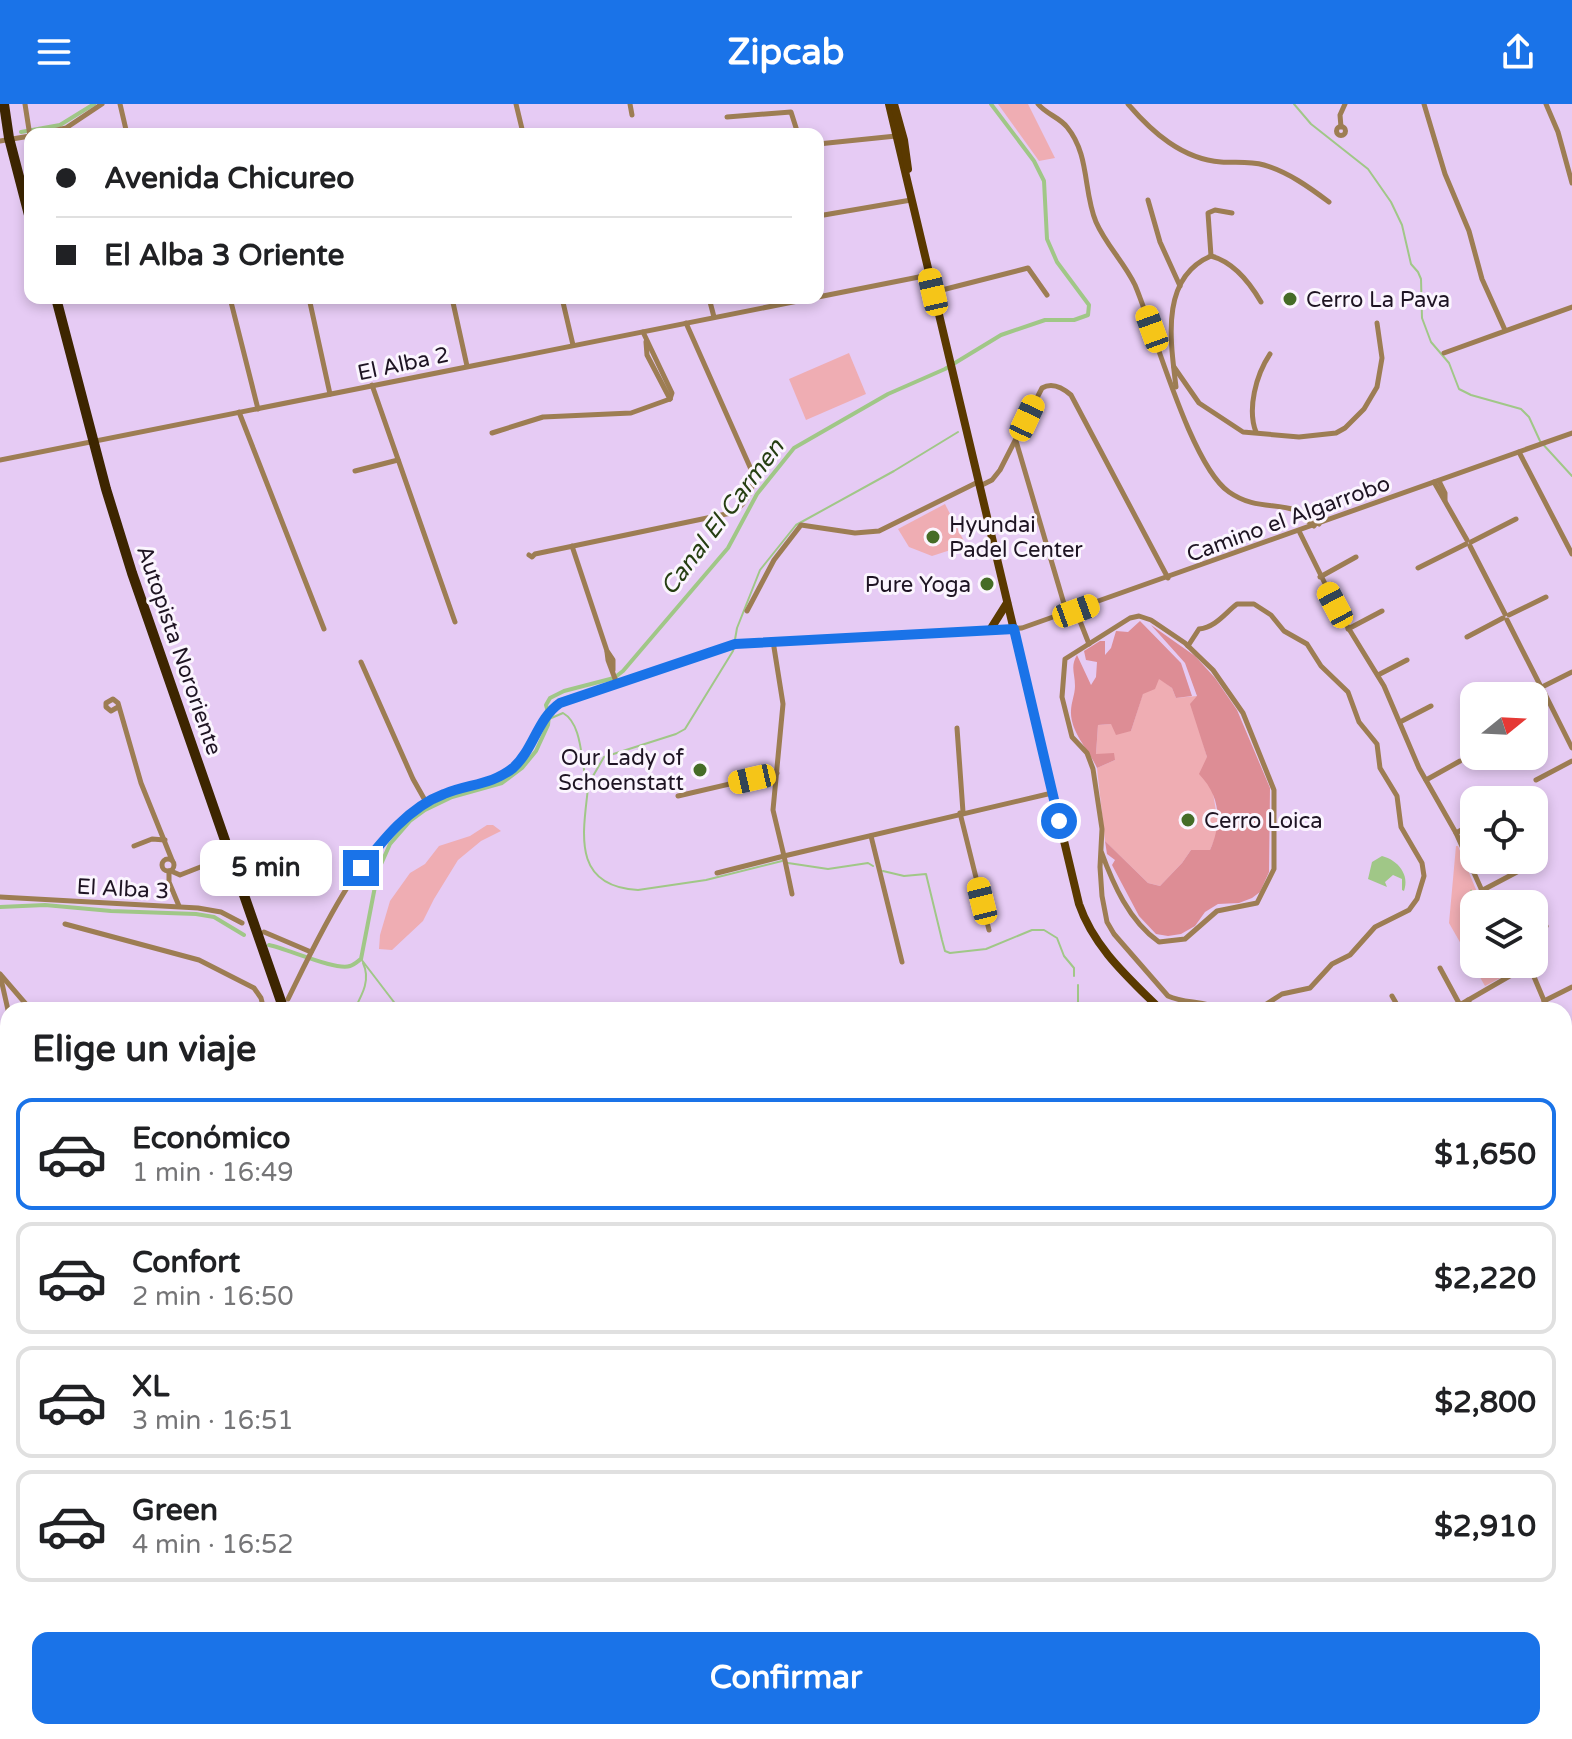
<!DOCTYPE html>
<html lang="es">
<head>
<meta charset="utf-8">
<style>
  :root { --surface:#fff; --page:#f6f6f6; --text:#202124; --muted:#757577; --line:#e0e0e0; --accent:#1a73e8 }
  body { margin:0; font-family:"Varela Round",sans-serif; background:var(--page); color:var(--text); height:100vh; display:flex; flex-direction:column; font-size:30px; white-space:nowrap }
  * { box-sizing:border-box; margin:0 }
  p { font-size:26px; color:var(--muted) }
  .icon { flex:none; width:44px; height:44px; fill:none; stroke:currentColor; stroke-width:2; stroke-linecap:round; stroke-linejoin:round }
  .map { position:relative; flex:1; overflow:hidden }
  .side { position:absolute; left:0px; top:898px; width:1572px; height:738px; display:flex; flex-direction:column; background:var(--surface); border-radius:24px 24px 0 0; box-shadow:0 4px 12px #0003 }
  .side>* { flex:none }
  .top-card { position:absolute; left:24px; top:24px; width:800px; height:176px; border-radius:16px; box-shadow:0 4px 12px #0003; display:grid; align-content:center; height:176px; padding:0 32px; background:var(--surface) }
  .needle { width:52px; rotate:72deg }
  .tools { position:absolute; left:1460px; top:578px; display:grid; gap:16px }
  .tools a { display:grid; place-items:center; width:88px; height:88px; border-radius:16px; background:var(--surface); box-shadow:0 4px 12px #0003; font-size:40px }
  .end { position:absolute; width:36px; height:36px; margin:-18px; border:10px solid #1a73e8; background:#fff; box-shadow:0 0 0 4px #fff }
  .from { border-radius:50% }
  .bubble { position:absolute; height:56px; border-radius:16px; background:var(--surface); box-shadow:0 4px 12px #0003; font-size:26px; font-weight:800; line-height:56px; text-align:center }
  .car { position:absolute; width:24px; height:48px; margin:-24px -12px; border-radius:10px; box-shadow:0 0 6px 2px #0007; background:linear-gradient(#f5c518 24%,#345 0 40%,#f5c518 0 76%,#345 0 86%,#f5c518 0) }
  .top-card b { display:flex; align-items:center; gap:28px; height:76px; font-size:30px }
  .top-card b+b { border-top:2px solid var(--line) }
  .top-card i { width:20px; height:20px; background:var(--text) }
  ul { padding:0; list-style:none }
  li { display:flex; align-items:center; gap:24px; height:112px; margin:0 16px 12px; padding:0 16px; border:4px solid var(--line); border-radius:16px }
  li div { flex:1 }
  li b { display:block; font-size:30px }
  li em { font-style:normal; font-weight:800 }
  li.active { border-color:var(--accent) }
  li>.icon { width:72px; height:72px; stroke-width:1.5 }
  h2 { padding:0 32px; font-size:36px; line-height:96px }
  .primary-button { display:flex; gap:16px; margin-top:auto; padding:16px 32px }
  .primary-button a { flex:1; height:92px; border-radius:16px; background:var(--accent); color:#fff; font-size:32px; font-weight:800; line-height:92px; text-align:center }
  header { display:flex; justify-content:space-between; align-items:center; height:104px; padding:0 32px; background:var(--accent); color:#fff; font-size:36px; font-weight:800 }
  .map>svg:first-child { display:block }
</style>
</head>
<body>
<header><svg class="icon" aria-label="menu" viewBox="0 0 24 24"><path d="M4 6h16M4 12h16M4 18h16"/></svg>Zipcab<svg class="icon" aria-label="share" viewBox="0 0 24 24"><path d="M12 15V3M7 8l5-5 5 5M5 13v7h14v-7"/></svg></header>
<div class="map">
<svg width="1572" height="1635" viewBox="0 0 1572 1635">
  <rect width="100%" height="100%" fill="#e6cbf4"/>
  <g fill="#efadb3">
    <path d="M998,0H1028L1055,54L1039,57Z"/>
    <path d="M849,249L866,290L806,316L789,275Z"/>
    <path d="M945,400L966,441L932,452L909,443L898,425Z"/>
    <path d="M1159,574L1172,584L1176,594L1197,592L1200,628L1207,653L1219,725L1210,746H1191L1182,759L1160,782L1148,779L1105,737L1097,664L1115,656L1096,650L1098,621L1111,620L1131,627L1143,589Z"/>
    <path d="M487,721H493L501,727L481,737L458,756L434,795L423,817L392,846L379,845L380,831L390,797L410,769L425,760L439,742L470,732Z"/>
    <path d="M1456,742H1458L1482,800H1474V860L1523,862L1485,882L1449,819Z"/>
  </g>
  <g fill="#dd8d95">
    <path d="M1140,517L1181,559L1192,592L1176,594L1172,584L1159,575L1155,585L1143,590L1131,627L1116,631L1111,620L1098,621L1096,650L1114,649L1115,656L1097,664C1089,646 1070,628 1071,607C1071,599 1075,590 1075,582C1075,569 1070,563 1077,551L1091,581L1096,573L1097,558L1086,556L1084,547L1100,537H1105V551L1111,544L1116,527L1128,528Z"/>
    <path d="M1151,521L1195,552L1215,574L1237,606L1270,684L1269,768L1260,788L1252,794L1239,799L1218,800L1205,808L1195,822L1181,830L1168,832L1156,830L1139,812L1112,761L1115,756L1107,750L1105,737L1148,779L1160,782L1182,759L1191,746H1210C1222,719 1221,693 1199,670L1207,653L1190,600L1197,592L1185,559Z"/>
  </g>
  <g fill="#a0c787">
    <path d="M1382,752C1398,756 1410,771 1404,787L1402,786V775L1393,771L1385,778L1387,783L1368,775L1372,758Z"/>
    <path d="M1471,785L1481,800H1474L1472,850L1467,842L1469,831L1464,806Z"/>
  </g>
  <g fill="none" stroke-linecap="round" stroke-linejoin="round">
    <g stroke="#a0c787" stroke-width="2">
      <path d="M1294,0L1311,20L1368,65L1391,98L1402,121L1411,160L1418,168L1421,175L1422,214L1431,238L1449,259L1459,285L1471,291L1521,305L1529,313L1540,337L1572,372"/>
      <path d="M549,615L563,609C581,619 581,652 585,671L589,674C585,722 567,782 638,786L706,776L782,757"/>
      <path d="M589,674L593,672L604,653L676,630L685,625L733,547L737,524L760,466L796,421L894,367L958,328"/>
      <path d="M788,759L828,765L868,759L873,762"/>
      <path d="M883,767L904,772L926,770L942,836L945,847L950,849L986,845L1032,826H1044L1057,834L1064,852L1074,864V872"/>
      <path d="M361,855L400,906"/>
      <path d="M1078,881V906"/>
      <path d="M354,906C362,891 371,876 363,859"/>
      <path d="M0,997L8,995"/>
      <path d="M1564,1199L1572,1184"/>
      <path d="M1564,1348L1572,1362"/>
      <path d="M0,1429L8,1413"/>
      <path d="M1572,1496L1566,1521L1572,1554"/>
      <path d="M555,1628L558,1635"/>
      <path d="M1305,1628L1307,1632"/>
      <path d="M1557,1628L1561,1635"/>
    </g>
    <g stroke="#a0c787" stroke-width="4">
      <path d="M21,28L60,21L94,0"/>
      <path d="M0,803L45,801L111,807L196,810L214,813L244,831"/>
      <path d="M269,841C288,845 336,867 350,862C354,861 358,857 361,855L378,767L390,740L410,717L425,706L452,693L502,679L522,664L536,647L548,621L549,612L546,601L550,594L564,587L614,574L623,567L728,444L757,390L794,344L888,290L945,265L1001,231L1045,216H1074L1088,211L1089,201L1057,158L1047,135L1044,77L1034,57L991,0"/>
    </g>
    <g stroke="#9d7d53" stroke-width="5">
      <path d="M25,0L30,32"/>
      <path d="M120,0L127,30"/>
      <path d="M516,0L523,29"/>
      <path d="M630,0L632,11"/>
      <path d="M1038,0C1046,10 1059,13 1067,23C1090,51 1083,87 1096,118C1106,141 1124,158 1135,181C1155,228 1191,362 1229,388C1262,411 1288,392 1319,420"/>
      <path d="M1128,0C1152,28 1182,55 1221,58C1236,59 1250,57 1264,61C1288,68 1309,83 1329,98"/>
      <path d="M1424,0L1445,70L1469,127L1482,175L1505,226"/>
      <path d="M1546,0L1558,28L1572,79"/>
      <path d="M727,13L791,8L798,30"/>
      <circle cx="1341" cy="27" r="4.5"/>
      <path d="M1341,23L1340,11L1345,0"/>
      <path d="M40,30L66,24L102,0"/>
      <path d="M0,37L30,32"/>
      <path d="M818,40L896,32"/>
      <path d="M1148,96L1160,138L1180,182"/>
      <path d="M818,112L911,96"/>
      <path d="M1211,152L1208,109L1215,106L1232,109"/>
      <path d="M934,188L1028,164L1047,191"/>
      <path d="M818,193L929,171"/>
      <path d="M230,194L258,305"/>
      <path d="M309,194L330,290"/>
      <path d="M452,194L467,262"/>
      <path d="M562,194L573,241"/>
      <path d="M709,194L714,213"/>
      <path d="M643,228L672,289L670,295"/>
      <path d="M646,238L647,251L670,295"/>
      <path d="M1444,249L1572,203"/>
      <path d="M1174,263L1199,299L1243,328L1299,333L1336,329L1345,324L1364,305L1377,283L1382,254L1377,219"/>
      <path d="M372,281L455,518"/>
      <path d="M1176,283C1171,240 1159,174 1211,152C1234,158 1250,179 1261,198"/>
      <path d="M239,308L324,525"/>
      <path d="M1256,328C1247,305 1256,271 1270,250"/>
      <path d="M492,329L543,313L631,309L670,295"/>
      <path d="M1016,337L1067,510"/>
      <path d="M1519,348L1572,450"/>
      <path d="M0,356L813,194"/>
      <path d="M355,367L398,356"/>
      <path d="M1439,377L1445,389V396"/>
      <path d="M1434,378L1467,436"/>
      <path d="M980,382L992,376L1000,366L1042,284C1052,278 1063,284 1071,291L1168,474"/>
      <path d="M1296,407L1314,422"/>
      <path d="M1299,427L1341,512L1384,582L1419,664L1456,729L1488,800"/>
      <path d="M1471,438L1516,415"/>
      <path d="M572,442L607,547L613,556V566"/>
      <path d="M1470,442L1505,510"/>
      <path d="M529,451L532,453L535,450L731,409C744,403 754,385 754,372L686,219"/>
      <path d="M1418,464L1466,440"/>
      <path d="M1320,473L1356,453"/>
      <path d="M747,507L774,456L801,421L855,429L879,427L978,378"/>
      <path d="M1076,507L1089,540"/>
      <path d="M1509,511L1546,493"/>
      <path d="M1507,516L1540,581"/>
      <path d="M1348,525L1382,507"/>
      <path d="M1467,533L1503,514"/>
      <path d="M773,537L783,600L773,706L784,752L1052,689"/>
      <path d="M1188,542L1199,525C1216,523 1225,509 1237,500H1254L1271,511L1284,527L1307,540L1321,562L1348,588L1359,618L1377,640L1380,664L1397,692L1401,723L1422,759L1424,772L1417,795L1409,806L1375,823L1350,851L1332,860L1310,884L1282,890L1257,906"/>
      <path d="M607,548L608,556L617,580"/>
      <path d="M361,558L413,675L426,698"/>
      <path d="M1378,571L1407,556"/>
      <path d="M1544,582L1572,568"/>
      <path d="M1543,586L1572,644"/>
      <path d="M1526,592L1539,585"/>
      <path d="M118,603L111,607L106,603V599L113,595L118,599L141,679L172,756"/>
      <path d="M1400,618L1431,602"/>
      <path d="M957,624L963,708"/>
      <path d="M1426,676L1460,657"/>
      <path d="M1536,676L1572,657"/>
      <path d="M678,692L777,669"/>
      <path d="M960,709L989,826"/>
      <path d="M1456,729L1474,719"/>
      <path d="M871,732L902,858"/>
      <path d="M134,742L152,735L165,736"/>
      <path d="M1101,747C1113,780 1129,817 1159,838L1185,835L1217,807L1257,799L1274,765V686L1243,609L1213,566L1185,539L1151,516L1139,512L1130,514L1065,555L1062,593L1072,633L1087,649L1093,665L1102,725L1100,763L1102,792L1107,818L1114,830L1168,892C1185,900 1203,896 1224,906"/>
      <circle cx="168" cy="761" r="6"/>
      <path d="M169,767V778L179,802"/>
      <path d="M171,767L180,771L203,762"/>
      <path d="M717,769L784,752L792,790"/>
      <path d="M1481,787L1517,768"/>
      <path d="M0,793L198,804L221,808L242,819"/>
      <path d="M65,820L199,856L254,884L261,894L264,906"/>
      <path d="M264,828L311,848"/>
      <path d="M1534,828L1546,822"/>
      <path d="M1529,861L1548,906"/>
      <path d="M1440,864L1460,901"/>
      <path d="M0,870L31,906"/>
      <path d="M1,875L8,906"/>
      <path d="M1392,892L1400,906"/>
      <path d="M288,895C320,830 360,741 424,700C450,683 484,686 509,667C533,648 536,616 560,599L735,540L1022,524L1572,329"/>
      <path d="M1468,896L1473,906"/>
      <path d="M1544,897L1572,883"/>
      <path d="M1451,906L1529,861"/>
      <path d="M0,969L8,963"/>
      <path d="M0,982L8,978"/>
      <path d="M1564,1097L1572,1089"/>
      <path d="M1564,1110L1572,1099"/>
      <path d="M1564,1140L1572,1145"/>
      <path d="M0,1151L8,1158"/>
      <path d="M0,1206L8,1211"/>
      <path d="M0,1258L8,1263"/>
      <path d="M0,1316L8,1318"/>
      <path d="M0,1369V1368"/>
      <path d="M0,1392L8,1377"/>
      <path d="M1212,1628L1215,1635"/>
      <path d="M1034,1635L1035,1628"/>
    </g>
    <g stroke="#5a3900" stroke-width="8">
      <path d="M889,0L1079,800C1094,844 1129,874 1161,906"/>
      <path d="M894,0L904,36L908,65"/>
      <path d="M990,526L1007,499"/>
      <path d="M1564,1572L1572,1589"/>
      <path d="M1564,1608L1572,1623"/>
    </g>
    <g stroke="#3d2500" stroke-width="10">
      <path d="M4,0L9,34L30,115"/>
      <path d="M56,194L106,385L132,469L284,906"/>
      <path d="M0,1620L8,1615"/>
    </g>
  </g>
  <g fill="none" stroke-linecap="round" stroke-linejoin="round">
    <path stroke="#1a73e8" stroke-width="10" d="M361,764C383,736 409,703 444,690C468,680 492,681 513,664C534,645 537,615 560,599L735,540L1014,525L1059,717"/>
  </g>
  <g fill="#456c27" stroke="#fbf5fe" stroke-width="3">
    <circle cx="1290" cy="195" r="8"/>
    <circle cx="933" cy="433" r="8"/>
    <circle cx="987" cy="480" r="8"/>
    <circle cx="700" cy="666" r="8"/>
    <circle cx="1188" cy="716" r="8"/>
  </g>
  <g text-anchor="middle" stroke-width="6" stroke-linejoin="round" paint-order="stroke">
    <g font-size="22" fill="#1e1423" stroke="#fbf5fe" text-anchor="start">
      <text x="1306" y="203">Cerro La Pava</text>
      <text x="949" y="428">Hyundai<tspan x="949" dy="25">Padel Center</tspan></text>
      <text x="971" y="488" text-anchor="end">Pure Yoga</text>
      <text x="684" y="661" text-anchor="end">Our Lady of<tspan x="684" dy="25">Schoenstatt</tspan></text>
      <text x="1204" y="724">Cerro Loica</text>
    </g>
    <g font-size="22" fill="#1e1423" stroke="#fbf5fe">
      <text transform="translate(403 259) rotate(-12)" y="8">El Alba 2</text>
      <text transform="translate(1288 414) rotate(-20)" y="8">Camino el Algarrobo</text>
      <text transform="translate(180 546) rotate(71)" y="8">Autopista Nororiente</text>
      <text transform="translate(123 784) rotate(3)" y="8">El Alba 3</text>
    </g>
    <g font-size="24" font-style="italic" fill="#263f12" stroke="#fbf5fe">
      <text transform="translate(722 413) rotate(-53)" y="8">Canal El Carmen</text>
    </g>
  </g>
</svg>
<div class="tools">
<a><svg class="needle" viewBox="-14 -14 28 28"><path d="M0-13l5 13h-10z" fill="#e53935"/><path d="M0 13l5-13h-10z" fill="#757577"/></svg></a>
<a><svg class="icon" aria-label="locate" viewBox="0 0 24 24"><circle cx="12" cy="12" r="6"/><path d="M12 2v4M12 18v4M2 12h4M18 12h4"/></svg></a>
<a><svg class="icon" aria-label="layers" viewBox="0 0 24 24"><path d="M12 4l9 5-9 5-9-5zM3 14l9 5 9-5"/></svg></a>
</div>
<i class="end from" style="left:1059px;top:717px"></i>
<i class="end" style="left:361px;top:764px"></i>
<div class="bubble" style="left:200px;top:736px;width:132px">5 min</div>
<i class="car" style="left:933px;top:188px;rotate:347deg"></i>
<i class="car" style="left:1152px;top:225px;rotate:340deg"></i>
<i class="car" style="left:1027px;top:314px;rotate:25deg"></i>
<i class="car" style="left:1335px;top:501px;rotate:332deg"></i>
<i class="car" style="left:1076px;top:507px;rotate:70deg"></i>
<i class="car" style="left:752px;top:675px;rotate:257deg"></i>
<i class="car" style="left:982px;top:797px;rotate:346deg"></i>
<div class="top-card">
<b><i class="from"></i>Avenida Chicureo</b>
<b><i></i>El Alba 3 Oriente</b>
</div>
<section class="side">
<h2>Elige un viaje</h2>
<ul>
<li class="active"><svg class="icon" aria-label="car" viewBox="0 0 24 24"><path d="M5 17H2v-5l4-1 3-4h7l3 4 3 1v5h-3M9 17h6M6 11h13"/><circle cx="7" cy="17" r="2"/><circle cx="17" cy="17" r="2"/></svg><div><b>Económico</b><p>1 min · 16:49</p></div><em>$1,650</em></li>
<li><svg class="icon" aria-label="car" viewBox="0 0 24 24"><path d="M5 17H2v-5l4-1 3-4h7l3 4 3 1v5h-3M9 17h6M6 11h13"/><circle cx="7" cy="17" r="2"/><circle cx="17" cy="17" r="2"/></svg><div><b>Confort</b><p>2 min · 16:50</p></div><em>$2,220</em></li>
<li><svg class="icon" aria-label="car" viewBox="0 0 24 24"><path d="M5 17H2v-5l4-1 3-4h7l3 4 3 1v5h-3M9 17h6M6 11h13"/><circle cx="7" cy="17" r="2"/><circle cx="17" cy="17" r="2"/></svg><div><b>XL</b><p>3 min · 16:51</p></div><em>$2,800</em></li>
<li><svg class="icon" aria-label="car" viewBox="0 0 24 24"><path d="M5 17H2v-5l4-1 3-4h7l3 4 3 1v5h-3M9 17h6M6 11h13"/><circle cx="7" cy="17" r="2"/><circle cx="17" cy="17" r="2"/></svg><div><b>Green</b><p>4 min · 16:52</p></div><em>$2,910</em></li>
</ul>
<div class="primary-button"><a>Confirmar</a></div>
</section>
</div>
</body>
</html>
